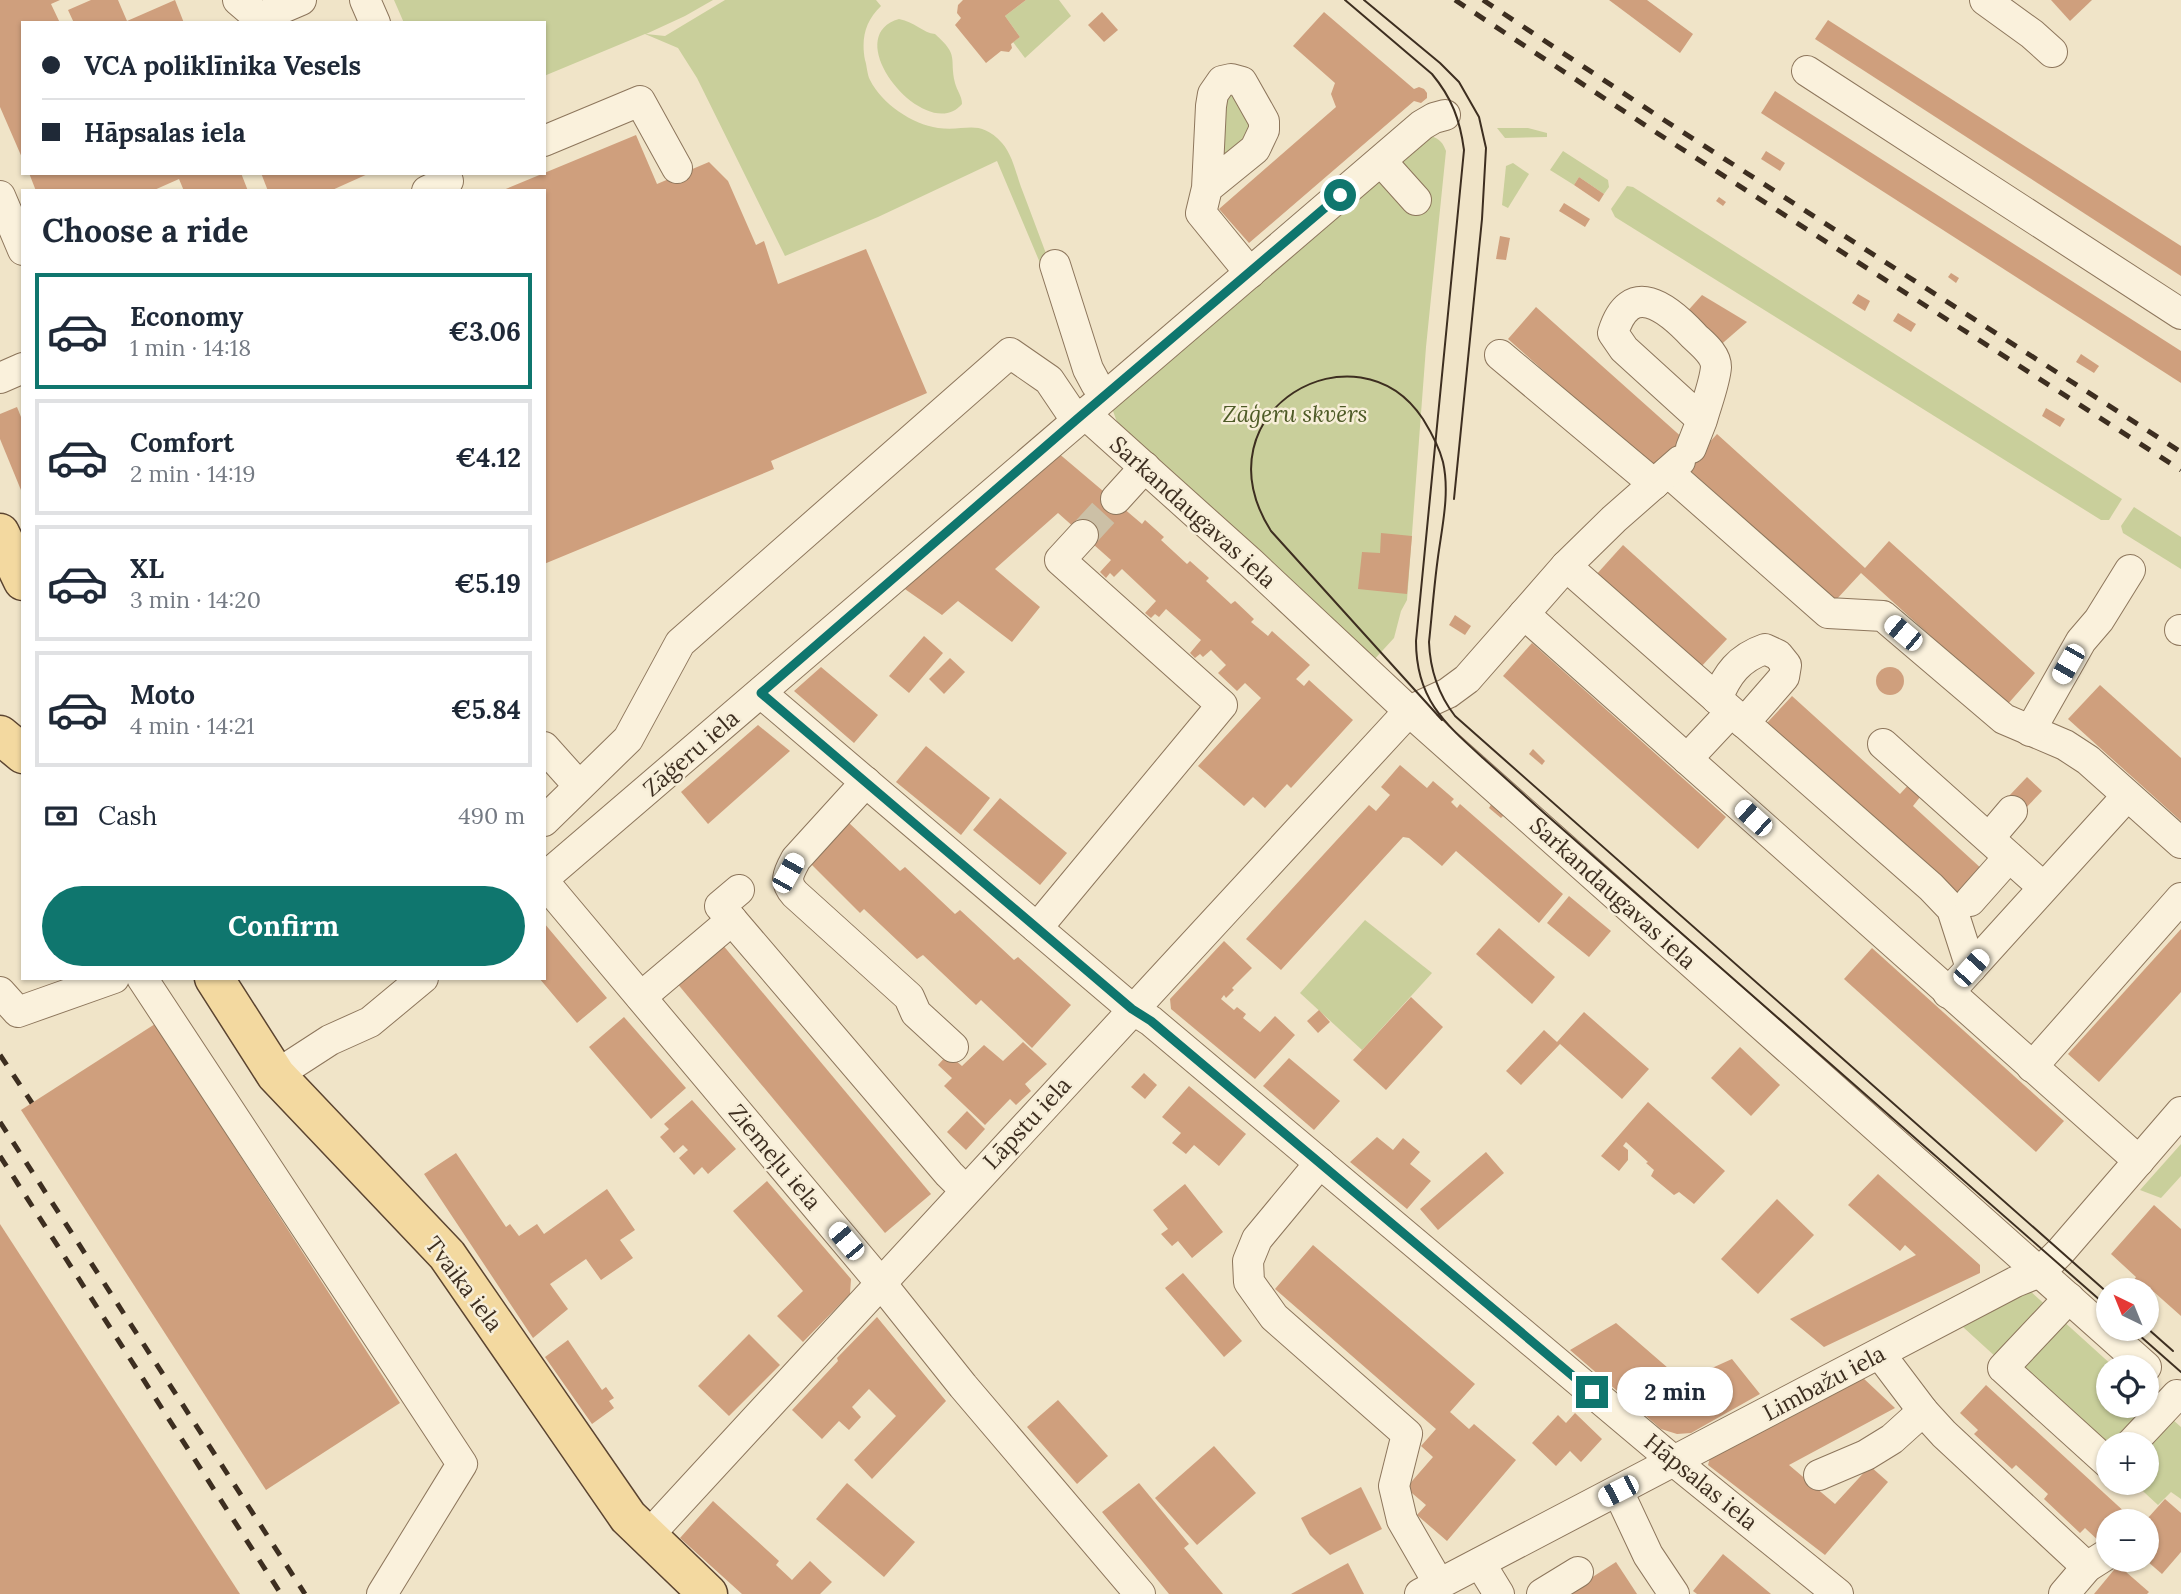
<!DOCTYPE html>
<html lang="en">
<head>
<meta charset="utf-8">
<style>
  :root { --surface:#fff; --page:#f2f2f3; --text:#1f2937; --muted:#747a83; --line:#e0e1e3; --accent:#0f766e }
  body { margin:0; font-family:Lora,serif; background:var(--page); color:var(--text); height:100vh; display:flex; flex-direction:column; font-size:26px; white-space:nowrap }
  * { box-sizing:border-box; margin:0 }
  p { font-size:23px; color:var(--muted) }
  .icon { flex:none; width:38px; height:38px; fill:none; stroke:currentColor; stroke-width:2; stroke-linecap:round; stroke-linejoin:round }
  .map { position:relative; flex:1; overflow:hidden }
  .drawer { position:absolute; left:21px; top:189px; width:525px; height:791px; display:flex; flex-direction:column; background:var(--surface); border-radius:0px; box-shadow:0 2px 5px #0004 }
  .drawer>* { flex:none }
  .hud { position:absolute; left:21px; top:21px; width:525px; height:154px; border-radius:0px; box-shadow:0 2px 5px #0004; display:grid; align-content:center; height:154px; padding:0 21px; background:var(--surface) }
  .needle { width:46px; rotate:317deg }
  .buttons { position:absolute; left:2096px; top:1278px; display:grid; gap:14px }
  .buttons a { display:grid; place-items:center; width:63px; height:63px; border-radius:50%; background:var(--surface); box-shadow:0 2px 5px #0004; font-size:35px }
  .end { position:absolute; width:32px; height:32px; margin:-16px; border:9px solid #0f766e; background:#fff; box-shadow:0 0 0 4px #fff }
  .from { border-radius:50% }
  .bubble { position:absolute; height:49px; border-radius:24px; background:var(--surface); box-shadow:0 2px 5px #0004; font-size:23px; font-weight:700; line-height:49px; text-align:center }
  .car { position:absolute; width:21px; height:42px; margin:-21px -10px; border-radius:9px; box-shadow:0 0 5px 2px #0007; background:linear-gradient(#fff 24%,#345 0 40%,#fff 0 76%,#345 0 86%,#fff 0) }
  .hud b { display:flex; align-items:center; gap:24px; height:66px; font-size:26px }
  .hud b+b { border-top:2px solid var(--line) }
  .hud i { width:18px; height:18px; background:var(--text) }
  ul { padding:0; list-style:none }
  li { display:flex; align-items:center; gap:21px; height:116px; margin:0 14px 10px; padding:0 7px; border:4px solid var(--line); border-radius:0px }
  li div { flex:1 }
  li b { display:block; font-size:26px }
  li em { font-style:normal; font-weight:700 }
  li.selected { border-color:var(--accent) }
  li>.icon { width:63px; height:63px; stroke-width:1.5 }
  h2 { padding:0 21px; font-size:32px; line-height:84px }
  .pay { display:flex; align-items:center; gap:18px; height:77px; padding:0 21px; font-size:26px }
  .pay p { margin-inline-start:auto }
  .action { display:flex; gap:14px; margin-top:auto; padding:14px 21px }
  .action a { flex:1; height:80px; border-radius:42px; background:var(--accent); color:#fff; font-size:28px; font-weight:700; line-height:80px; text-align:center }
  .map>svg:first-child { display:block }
</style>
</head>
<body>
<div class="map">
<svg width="2181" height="1594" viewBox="0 0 2181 1594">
  <rect width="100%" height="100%" fill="#f0e4c8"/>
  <g fill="#c9cf9b">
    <path d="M394,0H713L685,16L646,34L665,36L725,0H876L881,6C865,21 861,39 865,60C867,66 867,74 870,80C882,104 912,124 938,128C966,132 979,118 1002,143C1012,154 1016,173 1021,187C1031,213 1041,240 1051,267L1043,270L997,161L878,217L785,256L697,78L678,48L645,34L544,76V23H404Z"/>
    <path d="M1026,0H1059L1071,16L1025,58L1013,42L1020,37L1005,16Z"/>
    <path d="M899,19C915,22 923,33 935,34C960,56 949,58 955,83C957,91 962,96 962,104C927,146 836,37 899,19Z"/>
    <path d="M1233,94L1254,130L1217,168L1220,98Z"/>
    <path d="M1497,128H1528L1547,133V137L1505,138Z"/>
    <path d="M1431,136C1440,139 1443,143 1446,151L1426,347L1407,600L1401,611L1394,638L1372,662L1232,528L1117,422L1113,411L1116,401Z"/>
    <path d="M1563,151L1608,180L1609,187L1604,194L1579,177L1574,185L1550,170Z"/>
    <path d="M1513,163L1529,174L1508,208L1502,205L1506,166Z"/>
    <path d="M1627,186L1633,187L2122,499L2109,520H2101L1615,217L1611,209Z"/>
    <path d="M2134,507L2181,537V569L2123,533L2121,526Z"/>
    <path d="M1365,920L1432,973L1362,1050L1300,993Z"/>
    <path d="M2181,1144V1176L2161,1198L2140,1190Z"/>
    <path d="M2030,1291L2114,1367H2109V1405H2147V1397L2181,1427V1499L2171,1492L2158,1505L2133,1482H2147V1444H2109V1460L1963,1327Z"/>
  </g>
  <g fill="#cf9f7d">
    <path d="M0,0H60L51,4L60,23H23V160L0,107Z"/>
    <path d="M91,0H118L127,21L175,0L184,23H74L68,10Z"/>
    <path d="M963,0H1026L1005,16L1020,37L1011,44L1012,48L1009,52L1001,51L986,63L955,25L961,18L957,13L958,5Z"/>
    <path d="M1609,0H1647L1693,34L1680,53Z"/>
    <path d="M2051,0H2092L2070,21Z"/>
    <path d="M1102,12L1118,30L1104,42L1088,25Z"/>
    <path d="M1324,12L1414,89L1419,87L1424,89L1427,93V98L1421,103L1414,101L1249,243L1219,209L1336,107L1331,94L1335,83L1293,46Z"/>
    <path d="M1828,20L2181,246V276L1815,39Z"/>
    <path d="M1775,91L2181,351V383L1761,113Z"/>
    <path d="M636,135L657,184L709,162L728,181L756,245L764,241L778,284L866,249L927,393L771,461L774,469L544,564V191H501Z"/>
    <path d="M1766,151L1785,163L1780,171L1761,159Z"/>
    <path d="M29,173H241L248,191H184L179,179L152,191H36Z"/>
    <path d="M261,173H370L330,191H268Z"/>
    <path d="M1579,177L1604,194L1599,202L1574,185Z"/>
    <path d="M1719,197L1726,202L1723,206L1716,201Z"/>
    <path d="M1564,203L1590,219L1585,227L1559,211Z"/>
    <path d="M1500,236L1510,238L1506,260L1496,259Z"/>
    <path d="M1951,273L1959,278L1956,283L1948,277Z"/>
    <path d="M1858,294L1870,301L1865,311L1852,303Z"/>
    <path d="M1702,295L1747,322L1717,348L1684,315Z"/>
    <path d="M1536,307L1685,440L1698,455L1717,434L1865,568L1889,541L2035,673L2007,705L1861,573L1835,601L1673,455L1657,472L1508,339Z"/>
    <path d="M1898,313L1916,324L1911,332L1893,321Z"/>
    <path d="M2081,354L2099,366L2094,373L2076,362Z"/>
    <path d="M17,407L23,422V495L0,439V414Z"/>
    <path d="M2046,408L2065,419L2060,427L2042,416Z"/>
    <path d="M1057,452L1142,524L1145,520L1164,537L1161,540L1187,564L1190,561L1209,578L1206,581L1231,604L1235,601L1254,619L1251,622L1268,636L1272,631L1310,665L1296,679L1304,686L1309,680L1353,720L1291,788L1287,784L1265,808L1253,797L1244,806L1198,766L1261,698L1245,683L1237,691L1218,673L1226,665L1211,650L1203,657L1200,654L1195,658L1190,653L1201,640L1166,609L1159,617L1155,614L1151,618L1145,613L1156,601L1122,569L1114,577L1110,573L1106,578L1100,572L1111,560L1058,513L995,569L1040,607L1012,642L958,601L942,615L902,587Z"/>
    <path d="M1381,533L1412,536L1407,594L1358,589L1362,552L1380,553Z"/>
    <path d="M1623,545L1727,639L1699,669L1595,576Z"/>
    <path d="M1455,615L1471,626L1465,635L1449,625Z"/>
    <path d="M924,636L943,653L909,693L889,676Z"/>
    <path d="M1532,643L1726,817L1698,849L1503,676Z"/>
    <path d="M950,658L965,672L944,694L929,679Z"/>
    <path d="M821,667L878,715L854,743L794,691Z"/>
    <circle cx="1890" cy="681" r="14"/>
    <path d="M2100,685L2181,758V821L2068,719Z"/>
    <path d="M1792,696L1900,794L1912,781L1924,792L1913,806L1983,870L1956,899L1765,725Z"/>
    <path d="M758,725L790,751L708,824L681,792Z"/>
    <path d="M926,746L990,798L961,835L896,782Z"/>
    <path d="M1533,749L1545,761L1542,765L1529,754Z"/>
    <path d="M1400,765L1427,788L1433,781L1454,799L1451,802L1457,808L1460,804L1563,894L1539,923L1456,851L1442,866L1409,838L1403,837L1281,970L1246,939L1369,805L1376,811L1390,795L1381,787Z"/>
    <path d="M2027,777L2042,791L2023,811L2008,797Z"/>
    <path d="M1000,798L1067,853L1040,885L973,830Z"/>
    <path d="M1492,803L1505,814L1501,818L1489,808Z"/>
    <path d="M847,821L900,871L905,867L955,914L960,910L1014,960L1018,957L1071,1005L1032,1048L981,1000L976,1005L923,955L917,959L864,909L860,913L809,862Z"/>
    <path d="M1569,896L1611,931L1589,957L1547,923Z"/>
    <path d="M544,923L607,998L577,1023L539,978H544Z"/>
    <path d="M1499,928L1555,977L1532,1004L1476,954Z"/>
    <path d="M2181,929V992L2099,1082L2068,1054Z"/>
    <path d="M1224,941L1252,968L1232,988L1234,990L1226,998L1224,995L1221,999L1234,1010L1237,1007L1246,1014L1243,1018L1260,1032L1275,1016L1295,1035L1255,1079L1171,1009L1170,999Z"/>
    <path d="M722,944L931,1194L885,1233L676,982Z"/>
    <path d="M1872,948L2064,1121L2036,1152L1844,979Z"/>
    <path d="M1411,997L1443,1027L1386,1090L1353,1060Z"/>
    <path d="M1319,1010L1330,1022L1318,1033L1307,1021Z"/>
    <path d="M1584,1012L1649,1069L1622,1099L1560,1044L1521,1085L1506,1071L1544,1030L1557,1042Z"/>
    <path d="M624,1017L686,1088L651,1119L589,1047Z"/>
    <path d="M155,1024L400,1403L266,1490L21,1110Z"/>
    <path d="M1023,1042L1047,1064L1025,1084L1031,1091L1016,1105L1010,1099L985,1125L944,1086L952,1078L938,1065L948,1054L962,1066L984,1045L1003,1061Z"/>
    <path d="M1740,1047L1780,1085L1751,1116L1711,1078Z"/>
    <path d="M1289,1058L1340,1101L1314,1130L1263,1086Z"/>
    <path d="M1144,1073L1157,1085L1145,1099L1131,1087Z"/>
    <path d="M1189,1086L1246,1134L1219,1166L1194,1145L1186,1154L1172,1143L1181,1133L1162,1117Z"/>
    <path d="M692,1100L736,1149L708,1174L702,1167L694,1175L679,1158L688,1150L683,1145L674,1153L660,1137L669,1129L664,1124Z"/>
    <path d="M1648,1102L1725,1171L1694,1204L1679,1192L1674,1195L1651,1176L1654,1170L1646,1163L1648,1162L1626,1142L1623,1146L1628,1150V1160L1619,1171L1601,1156Z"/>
    <path d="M967,1111L985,1129L966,1150L947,1132Z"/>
    <path d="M1377,1137L1393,1150L1403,1138L1420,1152L1410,1164L1431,1181L1407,1209L1350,1162Z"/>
    <path d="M1486,1152L1504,1173L1438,1230L1420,1209Z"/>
    <path d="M456,1153L506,1227L510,1224L519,1236L537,1224L544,1234L607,1189L635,1230L620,1240L633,1258L601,1280L586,1259L550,1284L568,1309L533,1338L424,1174Z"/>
    <path d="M1878,1174L1980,1265V1273L1824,1347L1790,1319L1916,1255L1905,1245L1900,1251L1848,1205Z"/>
    <path d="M767,1181L851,1279L850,1294L803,1342L777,1316L803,1291L733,1211Z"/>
    <path d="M1185,1184L1223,1232L1192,1258L1178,1241L1172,1246L1161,1234L1168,1229L1153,1210Z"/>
    <path d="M1777,1199L1814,1235L1758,1294L1721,1259Z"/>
    <path d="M2154,1205L2181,1229V1316L2154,1292L2149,1297L2147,1290H2142L2133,1282L2136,1277L2111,1254Z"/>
    <path d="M0,1224L240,1594H0Z"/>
    <path d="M1313,1245L1475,1384L1450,1412L1469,1429L1474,1424L1516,1460L1447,1541L1417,1515L1426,1505L1406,1488L1433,1457L1421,1446L1436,1429L1275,1289Z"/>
    <path d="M1183,1273L1242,1341L1224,1357L1165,1288Z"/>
    <path d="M877,1317L946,1401L872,1479L854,1460L896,1416L869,1389L852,1407L861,1417L849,1430L839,1421L822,1439L792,1410L838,1361L837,1358Z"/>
    <path d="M1616,1323L1683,1381L1732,1359L1760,1394L1691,1433L1677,1434L1661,1429L1570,1350Z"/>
    <path d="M749,1334L780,1365L729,1416L698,1386Z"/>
    <path d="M568,1340L602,1390L606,1387L614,1398L609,1401L614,1408L592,1424L545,1357Z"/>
    <path d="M1861,1376L1895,1408L1789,1465L1835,1504L1870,1466L1888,1482L1825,1555L1708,1465L1711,1454Z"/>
    <path d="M1986,1385L2128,1515L2123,1521H2109V1536L2102,1544L2085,1528L2080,1533L2044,1499L2048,1494L2016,1465L2012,1469L1974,1434L1978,1430L1960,1413Z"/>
    <path d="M1058,1400L1108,1456L1077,1484L1027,1427Z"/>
    <path d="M1575,1413L1602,1439L1581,1462L1570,1451L1556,1466L1532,1443L1558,1415L1566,1423Z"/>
    <path d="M1214,1446L1256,1493L1197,1545L1155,1498Z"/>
    <path d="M847,1483L915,1542L884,1577L816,1519Z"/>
    <path d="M1139,1483L1189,1544L1184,1548L1223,1594H1169L1102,1512Z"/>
    <path d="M1361,1487L1382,1529L1330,1555L1310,1535L1301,1518Z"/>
    <path d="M2165,1499L2181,1513V1552L2162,1574L2147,1561V1519Z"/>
    <path d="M713,1501L779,1561L776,1565L792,1580L810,1561L832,1582L820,1594H742L680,1538Z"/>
    <path d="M1723,1554L1771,1594H1697L1693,1591Z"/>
    <path d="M1616,1562L1637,1594H1566Z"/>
    <path d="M1348,1563L1364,1594H1291Z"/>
    <path d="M2118,1565L2149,1592L2147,1594H2094Z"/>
  </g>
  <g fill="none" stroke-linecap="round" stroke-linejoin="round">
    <path stroke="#ccc0a6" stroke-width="30" stroke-dasharray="30 15" stroke-linecap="butt" d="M1083,535L1116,499"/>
    <g stroke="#8d765c" stroke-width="32">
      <g id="minor">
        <path d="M238,0L259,18L301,0"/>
        <path d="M365,0L375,23"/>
        <path d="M1985,0L2032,34L2052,52"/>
        <path d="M1807,71L2181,314"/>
        <path d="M544,141L640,101L677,168"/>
        <path d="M1381,161L1416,200"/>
        <path d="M1207,188L1255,149L1264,130V121L1242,82L1231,79L1222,81L1213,94L1211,106L1207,188L1201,213L1250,273"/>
        <path d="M427,191L448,181L445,173"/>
        <path d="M0,196L23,250"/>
        <path d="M1055,265L1088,369L1096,384L1105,395"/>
        <path d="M1500,355L1654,484"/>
        <path d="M0,378L23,368"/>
        <path d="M1084,413L1251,563L1409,711L2146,1367"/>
        <path d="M1691,448L1702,420L1624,349L1613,333C1630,278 1667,307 1694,336C1702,344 1716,354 1716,367C1715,382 1706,405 1702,420"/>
        <path d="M1668,472L1828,613L1883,616L2004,719L2065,745L2088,760L2181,843"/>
        <path d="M1116,499L1145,467"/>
        <path d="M1566,566L1931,887L1952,909L1971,968L1948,993"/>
        <path d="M1524,614L2139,1161"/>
        <path d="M2180,630H2181"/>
        <path d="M761,693L1132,1009L1151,1021L1675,1462L1838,1594"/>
        <path d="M1717,699C1727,674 1739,658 1765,649L1778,655L1786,665L1784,677L1744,723"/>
        <path d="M2030,731L2081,641L2099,620L2130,570"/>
        <path d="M1883,744L2043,887"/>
        <path d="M544,747L579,786"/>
        <path d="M1687,759L1731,712"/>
        <path d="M866,782L796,859C789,872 783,881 795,894L909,997L916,1013L953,1047"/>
        <path d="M544,821L628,739L680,643L1010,353L1049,380L1076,420"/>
        <path d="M1989,838L2012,811"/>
        <path d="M544,878L1422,125L1434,118L1445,115"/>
        <path d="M544,882L880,1282L963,1386L1140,1594"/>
        <path d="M739,890L720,906L949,1174L965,1190"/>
        <path d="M1970,901L2009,857"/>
        <path d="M1037,928L1222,705L1060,560L1083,535"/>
        <path d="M1971,968L2127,796"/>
        <path d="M142,978L462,1464L382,1594"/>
        <path d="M0,992L18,1012L114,978"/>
        <path d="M641,997L732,920"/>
        <path d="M2032,1067L2181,898"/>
        <path d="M276,1075L330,1040L370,1022L423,978"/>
        <path d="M1320,1163L1257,1239L1248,1261L1249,1282L1274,1317L1407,1434L1394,1486L1402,1520L1439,1584"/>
        <path d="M2069,1298L2003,1368L2109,1464"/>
        <path d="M1886,1362L1923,1411L1944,1434L2087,1567"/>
        <path d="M2131,1444L2177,1395"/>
        <path d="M1819,1475L1866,1455L1892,1439L1923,1411"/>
        <path d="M1618,1491L1648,1555L1674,1594"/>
        <path d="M647,1537L1409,711L1448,693L1467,679L1566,566L1614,519L1680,461"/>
        <path d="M1480,1563L1499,1594"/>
        <path d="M1420,1594L2015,1282L2040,1272L2061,1251L2181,1112"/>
        <path d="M1542,1594L1578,1572"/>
        <path d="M2064,1594L2087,1567L2109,1553"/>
      </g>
    </g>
    <g stroke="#5b4430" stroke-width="41">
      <g id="major">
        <path d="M0,533L23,581"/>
        <path d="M0,735L23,754"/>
        <path d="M214,978L276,1075L447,1255L628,1517L708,1594"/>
      </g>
    </g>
    <use href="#minor" stroke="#faf1dc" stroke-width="30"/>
    <use href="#major" stroke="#f3d9a0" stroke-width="38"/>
    <g stroke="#3d2e20" stroke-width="2">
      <path d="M1345,0L1432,74C1452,98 1460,120 1464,150L1416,641C1416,698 1443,722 1483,758C1503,776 1523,794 1543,812L2109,1308"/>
      <path d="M1364,0L1440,63L1459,82L1479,117L1486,148L1482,219L1454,499"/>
      <path d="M1442,720L1271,531C1195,411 1357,319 1423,419C1431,432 1439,446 1443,462C1450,493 1442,527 1438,557C1434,586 1432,614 1429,642C1430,670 1438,694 1455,716L2109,1294"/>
      <path d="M2131,1328L2181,1372"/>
      <path d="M2147,1328L2173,1351"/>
    </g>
    <g stroke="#3d2e20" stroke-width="5" stroke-dasharray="12 12" stroke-linecap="butt">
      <path d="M1455,0L1657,133L2181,470"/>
      <path d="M1483,0L1664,120L2181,452"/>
      <path d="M0,1055L32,1103"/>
      <path d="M0,1122L305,1594"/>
      <path d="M0,1156L281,1594"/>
    </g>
  </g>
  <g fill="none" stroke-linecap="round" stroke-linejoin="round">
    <path stroke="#0f766e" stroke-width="9" d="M1340,195L1076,420L761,693L1132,1009L1151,1021L1592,1392"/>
  </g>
  <g text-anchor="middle" stroke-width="5" stroke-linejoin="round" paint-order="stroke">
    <g font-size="23" font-style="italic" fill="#4d5a26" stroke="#f7eed8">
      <text x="1295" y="422">Zāģeru skvērs</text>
    </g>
    <g font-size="23" fill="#3d2e20" stroke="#f7eed8">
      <text transform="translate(1193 512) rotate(42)" y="8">Sarkandaugavas iela</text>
      <text transform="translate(691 753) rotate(-41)" y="8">Zāģeru iela</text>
      <text transform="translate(1613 893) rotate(42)" y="8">Sarkandaugavas iela</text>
      <text transform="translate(1027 1123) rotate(-47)" y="8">Lāpstu iela</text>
      <text transform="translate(775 1157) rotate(50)" y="8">Ziemeļu iela</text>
      <text transform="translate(464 1284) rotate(53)" y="8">Tvaika iela</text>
      <text transform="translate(1824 1383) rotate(-28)" y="8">Limbažu iela</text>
      <text transform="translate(1701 1482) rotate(39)" y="8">Hāpsalas iela</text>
    </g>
  </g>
</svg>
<div class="buttons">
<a><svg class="needle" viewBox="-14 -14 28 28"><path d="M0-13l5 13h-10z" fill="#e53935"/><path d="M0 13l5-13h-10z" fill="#747a83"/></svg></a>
<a><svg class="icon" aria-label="locate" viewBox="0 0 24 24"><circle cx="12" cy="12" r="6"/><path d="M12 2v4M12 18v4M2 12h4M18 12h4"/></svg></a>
<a>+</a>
<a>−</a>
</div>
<i class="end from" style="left:1340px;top:195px"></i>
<i class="end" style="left:1592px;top:1392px"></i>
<div class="bubble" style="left:1617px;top:1367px;width:116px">2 min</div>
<i class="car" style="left:1903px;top:633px;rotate:310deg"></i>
<i class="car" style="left:2068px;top:664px;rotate:210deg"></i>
<i class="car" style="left:1753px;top:818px;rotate:312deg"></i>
<i class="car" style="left:788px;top:873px;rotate:29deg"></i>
<i class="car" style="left:1971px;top:968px;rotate:42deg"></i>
<i class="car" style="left:846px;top:1241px;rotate:320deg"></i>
<i class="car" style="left:1618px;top:1491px;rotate:243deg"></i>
<div class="hud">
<b><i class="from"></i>VCA poliklīnika Vesels</b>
<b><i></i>Hāpsalas iela</b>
</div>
<section class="drawer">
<h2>Choose a ride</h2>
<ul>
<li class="selected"><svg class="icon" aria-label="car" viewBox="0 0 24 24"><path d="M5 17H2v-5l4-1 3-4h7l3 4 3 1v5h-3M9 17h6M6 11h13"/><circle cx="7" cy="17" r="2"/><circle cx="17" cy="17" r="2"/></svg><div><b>Economy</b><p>1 min · 14:18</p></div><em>€3.06</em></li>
<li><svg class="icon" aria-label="car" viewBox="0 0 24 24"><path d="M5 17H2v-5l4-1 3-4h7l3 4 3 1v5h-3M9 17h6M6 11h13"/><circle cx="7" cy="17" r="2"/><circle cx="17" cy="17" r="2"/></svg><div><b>Comfort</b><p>2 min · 14:19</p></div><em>€4.12</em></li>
<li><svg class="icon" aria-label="car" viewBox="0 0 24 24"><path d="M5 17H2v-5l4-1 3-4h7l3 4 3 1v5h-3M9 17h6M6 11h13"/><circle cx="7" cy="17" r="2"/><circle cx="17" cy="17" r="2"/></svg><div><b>XL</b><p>3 min · 14:20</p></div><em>€5.19</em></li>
<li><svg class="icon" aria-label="car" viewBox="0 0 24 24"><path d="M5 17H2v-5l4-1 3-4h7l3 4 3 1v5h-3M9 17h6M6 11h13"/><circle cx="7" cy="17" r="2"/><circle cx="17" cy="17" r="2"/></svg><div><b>Moto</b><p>4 min · 14:21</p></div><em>€5.84</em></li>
</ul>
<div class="pay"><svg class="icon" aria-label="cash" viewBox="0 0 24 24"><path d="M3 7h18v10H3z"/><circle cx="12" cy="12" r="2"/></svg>Cash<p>490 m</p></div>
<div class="action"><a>Confirm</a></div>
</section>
</div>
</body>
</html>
